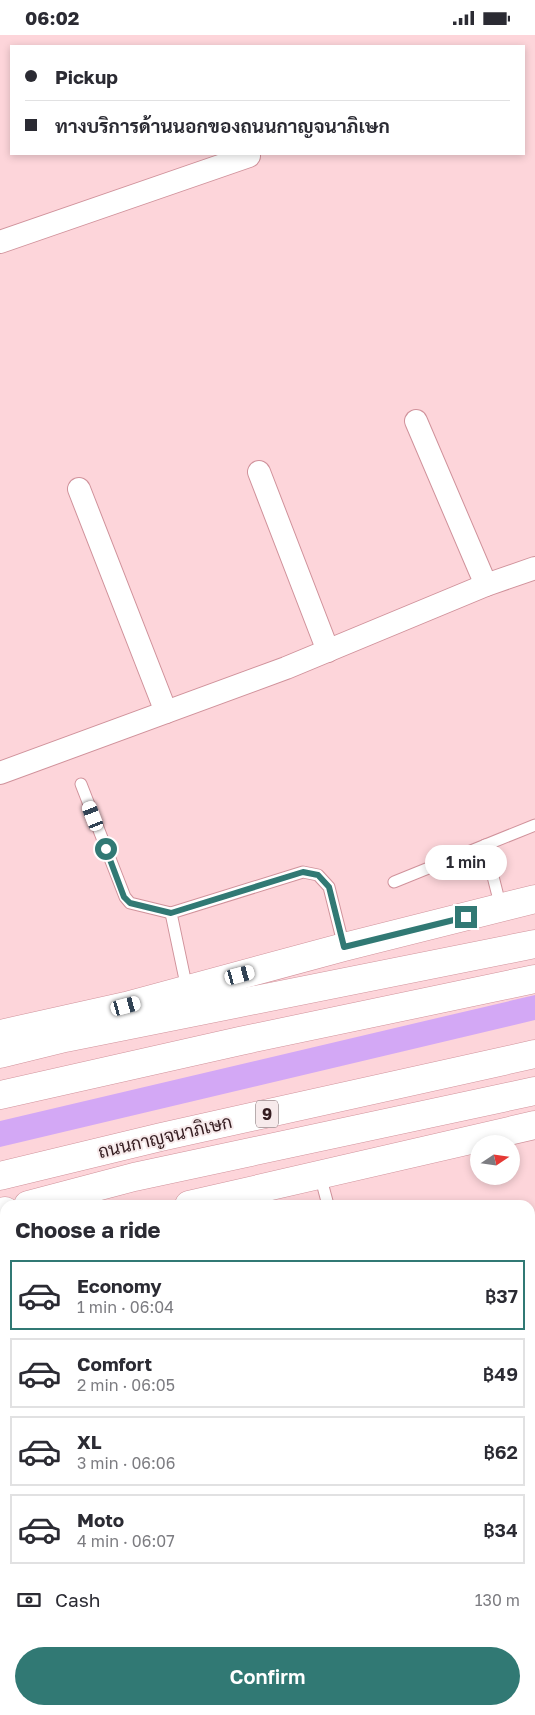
<!DOCTYPE html>
<html lang="en">
<head>
<meta charset="utf-8">
<style>
  :root { --surface:#fff; --page:#f2f2f3; --text:#2b2b33; --muted:#7c7c81; --line:#e1e1e2; --accent:#317974 }
  body { margin:0; font-family:"Golos Text",Sarabun,sans-serif; background:var(--page); color:var(--text); height:100vh; display:flex; flex-direction:column; font-size:19px; white-space:nowrap }
  * { box-sizing:border-box; margin:0 }
  p { font-size:16px; color:var(--muted) }
  .icon { flex:none; width:28px; height:28px; fill:none; stroke:currentColor; stroke-width:2; stroke-linecap:round; stroke-linejoin:round }
  .map { position:relative; flex:1; overflow:hidden }
  .drawer { position:absolute; left:0px; top:1165px; width:535px; height:515px; display:flex; flex-direction:column; background:var(--surface); border-radius:15px 15px 0 0; box-shadow:0 2px 8px #0003 }
  .drawer>* { flex:none }
  .guide { position:absolute; left:10px; top:10px; width:515px; height:110px; border-radius:0px; box-shadow:0 2px 8px #0003; display:grid; align-content:center; height:110px; padding:0 15px; background:var(--surface) }
  .needle { width:32px; rotate:77deg }
  .controls { position:absolute; left:470px; top:1100px; display:grid; gap:10px }
  .controls a { display:grid; place-items:center; width:50px; height:50px; border-radius:50%; background:var(--surface); box-shadow:0 2px 8px #0003; font-size:25px }
  .end { position:absolute; width:22px; height:22px; margin:-11px; border:6px solid #317974; background:#fff; box-shadow:0 0 0 2px #fff }
  .from { border-radius:50% }
  .bubble { position:absolute; height:35px; border-radius:18px; background:var(--surface); box-shadow:0 2px 8px #0003; font-size:16px; font-weight:600; line-height:35px; text-align:center }
  .car { position:absolute; width:15px; height:30px; margin:-15px -8px; border-radius:6px; box-shadow:0 0 4px 1px #0007; background:linear-gradient(#fff 24%,#345 0 40%,#fff 0 76%,#345 0 86%,#fff 0) }
  .guide b { display:flex; align-items:center; gap:18px; height:48px; font-size:19px }
  .guide b+b { border-top:1px solid var(--line) }
  .guide i { width:12px; height:12px; background:var(--text) }
  ul { padding:0; list-style:none }
  li { display:flex; align-items:center; gap:15px; height:70px; margin:0 10px 8px; padding:0 5px; border:2px solid var(--line); border-radius:0px }
  li div { flex:1 }
  li b { display:block; font-size:19px }
  li em { font-style:normal; font-weight:600 }
  li.on { border-color:var(--accent) }
  li>.icon { width:45px; height:45px; stroke-width:1.5 }
  h2 { padding:0 15px; font-size:22px; line-height:60px }
  .pay { display:flex; align-items:center; gap:12px; height:55px; padding:0 15px; font-size:19px }
  .pay p { margin-inline-start:auto }
  .button { display:flex; gap:10px; margin-top:auto; padding:10px 15px }
  .button a { flex:1; height:58px; border-radius:30px; background:var(--accent); color:#fff; font-size:20px; font-weight:600; line-height:58px; text-align:center }
  .status { display:flex; justify-content:space-between; align-items:center; height:35px; padding:0 25px; background:var(--surface); direction:ltr }
  .status svg { height:14px; fill:currentColor }
  .map>svg:first-child { display:block }
</style>
</head>
<body>
<div class="status"><b>06:02</b><svg viewBox="0 0 49 12"><path d="M0 12V9h3v3zM5 12V6h3v6zM10 12V3h3v9zM15 12V0h3v12zM26 1h20v11H26zM47 4h2v5h-2z"/></svg></div>
<div class="map">
<svg width="535" height="1680" viewBox="0 0 535 1680">
  <rect width="100%" height="100%" fill="#fdd5da"/>
  <path fill="#d3a8f5" d="M535,960V985L0,1112V1086Z"/>
  <g fill="none" stroke-linecap="round" stroke-linejoin="round">
    <path stroke="#359a93" stroke-width="8" d="M378,1675L381,1680"/>
    <g stroke="#359a93" stroke-width="25">
      <path d="M0,1383L5,1393"/>
      <path d="M530,1391L535,1390"/>
      <path d="M530,1662L535,1660"/>
      <path d="M484,1680L497,1675"/>
    </g>
    <g stroke="#d0929b" stroke-width="13">
      <g id="lane">
        <path d="M81,749L125,862L130,868L171,878"/>
        <path d="M485,810L501,873"/>
        <path d="M394,847L535,790"/>
        <path d="M187,954L171,878L303,837L318,840L329,852L344,912"/>
        <path d="M320,1140L328,1170"/>
      </g>
    </g>
    <g stroke="#d0929b" stroke-width="24">
      <g id="street">
        <path d="M0,207L249,121"/>
        <path d="M416,386L486,550"/>
        <path d="M259,437L328,616"/>
        <path d="M79,454L166,677"/>
        <path d="M0,738L286,633L486,550L535,533"/>
        <path d="M530,1526L535,1524"/>
        <path d="M308,1675L310,1680"/>
        <path d="M346,1675L348,1680"/>
      </g>
    </g>
    <g stroke="#d0929b" stroke-width="29">
      <g id="secondary">
        <path d="M0,999L126,971L344,912L535,864"/>
        <path d="M0,1019L65,1003L535,909"/>
        <path d="M28,1170L134,1142L535,1056"/>
        <path d="M189,1170L535,1090"/>
        <path d="M0,1177L5,1176"/>
        <path d="M0,1211L5,1210"/>
      </g>
    </g>
    <g stroke="#d0929b" stroke-width="29">
      <g id="highway">
        <path d="M0,1060L240,1006L535,944"/>
        <path d="M0,1141L161,1102L535,1019"/>
      </g>
    </g>
    <use href="#lane" stroke="#fff" stroke-width="11"/>
    <use href="#street" stroke="#fff" stroke-width="22"/>
    <use href="#secondary" stroke="#fff" stroke-width="28"/>
    <use href="#highway" stroke="#fff" stroke-width="28"/>
  </g>
  <g fill="none" stroke-linecap="round" stroke-linejoin="round">
    <path stroke="#317974" stroke-width="6" d="M106,814L124,862L130,868L171,878L303,837L318,840L329,852L344,912L466,882"/>
  </g>
  <g text-anchor="middle" stroke-width="4" stroke-linejoin="round" paint-order="stroke">
    <rect fill="#f7eaeb" stroke="#6e5a5d" stroke-width="1" x="256" y="1065.5" width="22" height="27" rx="4"/>
    <g font-size="16" font-weight="bold" fill="#341c20">
      <text x="267" y="1085">9</text>
    </g>
    <g font-size="18" fill="#341c20" stroke="#f7eaeb">
      <text transform="translate(165 1102) rotate(-13)" y="6">ถนนกาญจนาภิเษก</text>
    </g>
  </g>
</svg>
<div class="controls">
<a><svg class="needle" viewBox="-14 -14 28 28"><path d="M0-13l5 13h-10z" fill="#e53935"/><path d="M0 13l5-13h-10z" fill="#7c7c81"/></svg></a>
</div>
<i class="end from" style="left:106px;top:814px"></i>
<i class="end" style="left:466px;top:882px"></i>
<div class="bubble" style="left:425px;top:810px;width:82px">1 min</div>
<i class="car" style="left:93px;top:781px;rotate:339deg"></i>
<i class="car" style="left:240px;top:940px;rotate:75deg"></i>
<i class="car" style="left:126px;top:971px;rotate:75deg"></i>
<div class="guide">
<b><i class="from"></i>Pickup</b>
<b><i></i>ทางบริการด้านนอกของถนนกาญจนาภิเษก</b>
</div>
<section class="drawer">
<h2>Choose a ride</h2>
<ul>
<li class="on"><svg class="icon" aria-label="car" viewBox="0 0 24 24"><path d="M5 17H2v-5l4-1 3-4h7l3 4 3 1v5h-3M9 17h6M6 11h13"/><circle cx="7" cy="17" r="2"/><circle cx="17" cy="17" r="2"/></svg><div><b>Economy</b><p>1 min · 06:04</p></div><em>฿37</em></li>
<li><svg class="icon" aria-label="car" viewBox="0 0 24 24"><path d="M5 17H2v-5l4-1 3-4h7l3 4 3 1v5h-3M9 17h6M6 11h13"/><circle cx="7" cy="17" r="2"/><circle cx="17" cy="17" r="2"/></svg><div><b>Comfort</b><p>2 min · 06:05</p></div><em>฿49</em></li>
<li><svg class="icon" aria-label="car" viewBox="0 0 24 24"><path d="M5 17H2v-5l4-1 3-4h7l3 4 3 1v5h-3M9 17h6M6 11h13"/><circle cx="7" cy="17" r="2"/><circle cx="17" cy="17" r="2"/></svg><div><b>XL</b><p>3 min · 06:06</p></div><em>฿62</em></li>
<li><svg class="icon" aria-label="car" viewBox="0 0 24 24"><path d="M5 17H2v-5l4-1 3-4h7l3 4 3 1v5h-3M9 17h6M6 11h13"/><circle cx="7" cy="17" r="2"/><circle cx="17" cy="17" r="2"/></svg><div><b>Moto</b><p>4 min · 06:07</p></div><em>฿34</em></li>
</ul>
<div class="pay"><svg class="icon" aria-label="cash" viewBox="0 0 24 24"><path d="M3 7h18v10H3z"/><circle cx="12" cy="12" r="2"/></svg>Cash<p>130 m</p></div>
<div class="button"><a>Confirm</a></div>
</section>
</div>
</body>
</html>
